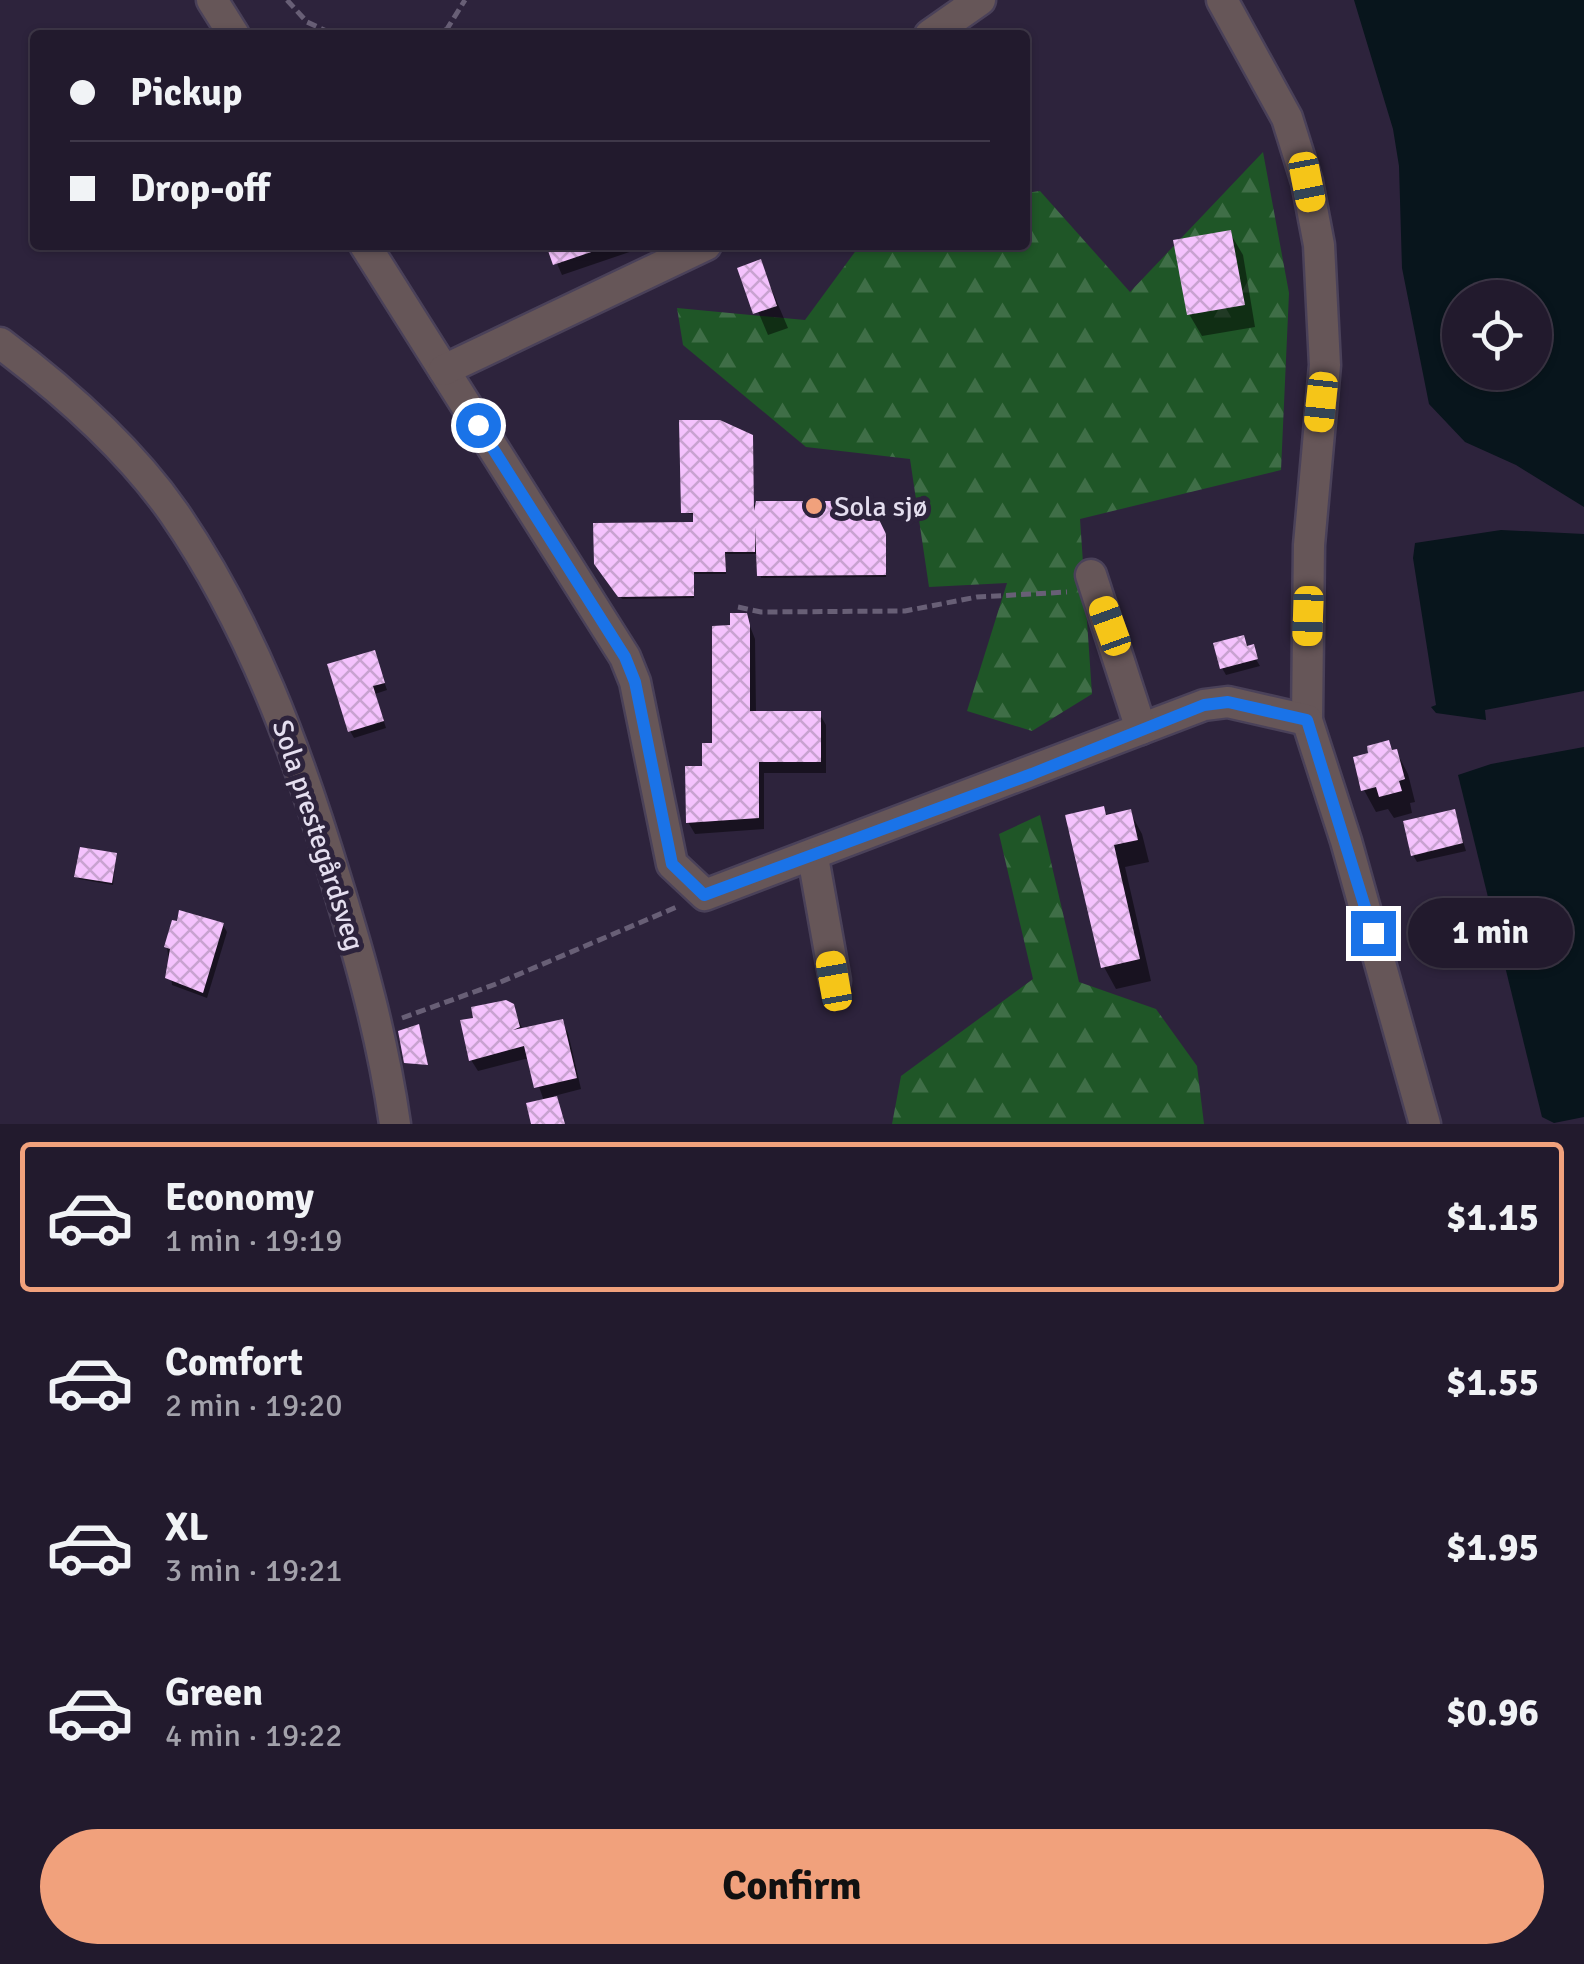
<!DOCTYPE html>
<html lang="en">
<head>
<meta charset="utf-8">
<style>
  :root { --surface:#221a2d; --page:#2a2335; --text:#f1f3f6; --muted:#a2a1aa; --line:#3f3849; --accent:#f1a17c }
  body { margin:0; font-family:Signika,sans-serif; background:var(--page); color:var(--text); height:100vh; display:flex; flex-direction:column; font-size:38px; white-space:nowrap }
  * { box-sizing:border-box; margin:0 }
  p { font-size:32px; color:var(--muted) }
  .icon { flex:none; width:55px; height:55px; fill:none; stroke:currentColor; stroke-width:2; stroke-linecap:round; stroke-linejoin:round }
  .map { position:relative; height:1124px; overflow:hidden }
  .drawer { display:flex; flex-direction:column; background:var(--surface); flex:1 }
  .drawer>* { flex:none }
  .guide { position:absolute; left:30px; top:30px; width:1000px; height:220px; border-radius:10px; box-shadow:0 2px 8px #0004,0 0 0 2px var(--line); display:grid; align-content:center; height:220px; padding:0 40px; background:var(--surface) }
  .tools { position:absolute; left:1442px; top:280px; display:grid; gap:20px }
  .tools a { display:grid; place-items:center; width:110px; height:110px; border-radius:50%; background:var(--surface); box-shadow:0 2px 8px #0004,0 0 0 2px var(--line); font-size:50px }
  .end { position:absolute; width:45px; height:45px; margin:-22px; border:12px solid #1a73e8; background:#fff; box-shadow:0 0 0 5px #fff }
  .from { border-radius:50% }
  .bubble { position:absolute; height:70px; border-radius:35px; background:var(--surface); box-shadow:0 2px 8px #0004,0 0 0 2px var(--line); font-size:32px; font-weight:700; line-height:70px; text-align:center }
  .car { position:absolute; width:30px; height:60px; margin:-30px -15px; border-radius:12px; box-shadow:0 0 8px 2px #0007; background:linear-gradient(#f5c518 24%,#345 0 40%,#f5c518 0 76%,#345 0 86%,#f5c518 0) }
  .guide b { display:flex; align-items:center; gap:35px; height:95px; font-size:38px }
  .guide b+b { border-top:2px solid var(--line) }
  .guide i { width:25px; height:25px; background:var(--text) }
  ul { padding:18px 0 0; list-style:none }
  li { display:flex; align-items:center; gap:30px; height:150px; margin:0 20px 15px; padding:0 20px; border:5px solid transparent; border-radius:10px }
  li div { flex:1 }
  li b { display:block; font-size:38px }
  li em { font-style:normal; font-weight:700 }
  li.selected { border-color:var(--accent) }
  li>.icon { width:90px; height:90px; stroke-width:1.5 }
  .primary-button { display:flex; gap:20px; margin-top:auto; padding:20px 40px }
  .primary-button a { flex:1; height:115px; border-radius:60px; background:var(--accent); color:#111; font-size:40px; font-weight:700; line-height:115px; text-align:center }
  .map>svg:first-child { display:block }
</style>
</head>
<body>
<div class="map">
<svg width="1584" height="1124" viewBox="0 0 1584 1124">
  <defs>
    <pattern id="forest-firs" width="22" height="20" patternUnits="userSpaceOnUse" patternTransform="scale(2.5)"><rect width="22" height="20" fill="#1f5627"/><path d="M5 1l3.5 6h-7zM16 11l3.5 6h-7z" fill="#3f6e47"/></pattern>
    <pattern id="building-cross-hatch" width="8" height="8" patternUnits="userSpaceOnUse" patternTransform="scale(2.5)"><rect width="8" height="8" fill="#f4c2fd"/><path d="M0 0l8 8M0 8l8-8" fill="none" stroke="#c8a2d0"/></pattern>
  </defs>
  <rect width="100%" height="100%" fill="#2d233c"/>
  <g fill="url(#forest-firs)">
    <path d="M1263,152L1289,293L1281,470L1080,519L1092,694L1032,731L967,711L1007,583L929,587L910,459L806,447L683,345L677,308L805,320L860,245H1025V193L1040,191L1130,292Z"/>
    <path d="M1040,815L1079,982L1156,1009L1197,1066L1204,1124H892L901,1076L1033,979L999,834Z"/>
  </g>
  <g fill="#08151c" fill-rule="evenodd">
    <path d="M1354,0H1584V507L1516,465L1465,442L1429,404L1402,268L1399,166L1393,129ZM1460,298H1535V372H1460Z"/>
    <path d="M1501,530L1584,534V691L1485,710L1486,720L1436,713L1431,707L1436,705L1413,558L1415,543Z"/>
    <path d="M1584,747V1117L1554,1123L1542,1117L1458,775L1491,764Z"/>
  </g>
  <g fill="#0007">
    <path d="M1230,233L1243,255L1255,327L1202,336L1189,314Z"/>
    <path d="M549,245H650L562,275Z"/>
    <path d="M760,262L788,328L768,335L740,269Z"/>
    <path d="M752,437L754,504H868L886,539V577L761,578L759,554H726V574H694V598L622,599L596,563L695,525V515L683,512Z"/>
    <path d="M746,616L755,639L756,713H819L826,725V773H764V829L695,834L688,822L715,746L733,628Z"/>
    <path d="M1243,638L1260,666L1226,675L1222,668Z"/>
    <path d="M374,653L387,690L375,694L386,728L354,738L350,731Z"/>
    <path d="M1396,751L1408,774L1415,802L1410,803L1412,813L1394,818L1388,809L1376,812L1364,790Z"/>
    <path d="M1130,812L1142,834L1149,862L1125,867L1151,981L1116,989L1104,967L1068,817Z"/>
    <path d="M1454,812L1466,851L1417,862L1413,855Z"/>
    <path d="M116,856L113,885L79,879L77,876Z"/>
    <path d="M223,925L227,932L207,998L172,985L167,947Z"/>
    <path d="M512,1006L523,1030L562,1022L568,1033L581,1089L554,1096L564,1124H534L544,1101L529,1058L478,1071L471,1060Z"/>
  </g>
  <g fill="url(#building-cross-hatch)">
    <path d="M1231,230L1245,305L1187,315L1173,240Z"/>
    <path d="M546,245H609V246L553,265Z"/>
    <path d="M761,259L777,306L753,314L737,268Z"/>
    <path d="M679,420H720L753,435L754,511L756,501H870L886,534V575L757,576L755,527V552H725L726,572H694V596L618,597L594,564L593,523L693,522V513H681Z"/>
    <path d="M730,613H747L750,625V711H821V762H759V818L686,823L685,766H702V743H712V626L730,625Z"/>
    <path d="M1244,635L1247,646L1254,644L1258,659L1220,669L1213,643Z"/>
    <path d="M375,650L385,683L373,686L384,721L348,732L327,664Z"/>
    <path d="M1389,740L1392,750L1397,749L1405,779L1399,781L1402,791L1379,797L1376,787L1361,791L1353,757L1368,753L1367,746Z"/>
    <path d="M1104,806L1106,815L1131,809L1138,840L1114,845L1140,959L1101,968L1065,815Z"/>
    <path d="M1455,809L1463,843L1411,856L1403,821Z"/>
    <path d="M80,847L117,853L112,883L74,877Z"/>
    <path d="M179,910L224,923L203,993L165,978L170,949L164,947L172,920L177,921Z"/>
    <path d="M506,1000L514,1004L520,1027L513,1030L563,1019L577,1078L534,1088L524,1046L469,1061L460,1020L473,1018L471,1007Z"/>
    <path d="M419,1024L428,1065L404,1063L398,1031Z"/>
    <path d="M557,1096L565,1124H531L526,1103Z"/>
  </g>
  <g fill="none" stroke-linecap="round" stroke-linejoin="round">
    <g stroke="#4a4159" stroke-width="35">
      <g id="minor">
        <path d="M212,0L234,35"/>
        <path d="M1222,0L1287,118L1307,182L1319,245L1325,365L1309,545L1307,720L1346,841L1425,1124"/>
        <path d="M930,35L980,0"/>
        <path d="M365,245L625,657L635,682L672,864L705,895L1204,705L1228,702L1307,720"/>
        <path d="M0,343C64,391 128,447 174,513C251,625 297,751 336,880C361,961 383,1040 395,1124"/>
        <path d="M444,370L706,245"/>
        <path d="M1091,575L1141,729"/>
        <path d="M813,857L835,981"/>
      </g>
    </g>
    <g stroke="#685f76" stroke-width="5" stroke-dasharray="10 5" stroke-linecap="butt">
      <path d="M287,0L307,22L335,35"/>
      <path d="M431,35L447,29L465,0"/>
      <path d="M738,607L761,612L905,611L977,597L1067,592"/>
      <path d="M402,1018L496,984L679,906"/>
    </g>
    <use href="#minor" stroke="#665658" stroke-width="30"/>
  </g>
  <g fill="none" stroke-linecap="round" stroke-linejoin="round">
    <path stroke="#1a73e8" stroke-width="12" d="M478,425L625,657L635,682L672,864L704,895L1032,774L1204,705L1228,702L1307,720L1373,933"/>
  </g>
  <circle fill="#f1a17c" stroke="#2d233c" stroke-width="4" cx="814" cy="506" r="10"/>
  <g text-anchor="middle" stroke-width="10" stroke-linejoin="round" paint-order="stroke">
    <g font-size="28" fill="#e4deef" stroke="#2d233c" text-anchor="start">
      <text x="834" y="516">Sola sjø</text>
    </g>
    <g font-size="28" fill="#e4deef" stroke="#2d233c">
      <text transform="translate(319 835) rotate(72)" y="10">Sola prestegårdsveg</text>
    </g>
  </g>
</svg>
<div class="tools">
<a><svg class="icon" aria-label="locate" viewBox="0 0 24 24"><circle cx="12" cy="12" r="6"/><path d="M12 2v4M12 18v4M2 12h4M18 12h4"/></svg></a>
</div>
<i class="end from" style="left:478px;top:425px"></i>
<i class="end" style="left:1373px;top:933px"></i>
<div class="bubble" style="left:1408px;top:898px;width:165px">1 min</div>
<i class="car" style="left:1307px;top:182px;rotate:169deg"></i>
<i class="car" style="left:1321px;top:402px;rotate:186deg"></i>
<i class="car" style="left:1308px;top:616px;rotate:182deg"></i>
<i class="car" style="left:1110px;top:626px;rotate:340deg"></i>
<i class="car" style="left:834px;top:981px;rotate:350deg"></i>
<div class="guide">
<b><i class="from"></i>Pickup</b>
<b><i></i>Drop-off</b>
</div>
</div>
<section class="drawer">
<ul>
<li class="selected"><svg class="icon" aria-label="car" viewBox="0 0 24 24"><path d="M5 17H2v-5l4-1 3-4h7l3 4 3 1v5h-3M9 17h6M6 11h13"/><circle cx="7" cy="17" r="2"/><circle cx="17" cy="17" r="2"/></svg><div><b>Economy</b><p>1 min · 19:19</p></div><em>$1.15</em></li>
<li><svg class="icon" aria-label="car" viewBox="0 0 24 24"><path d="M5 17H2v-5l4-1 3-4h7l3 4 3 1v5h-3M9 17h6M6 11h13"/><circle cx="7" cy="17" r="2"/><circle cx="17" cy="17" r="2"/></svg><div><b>Comfort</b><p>2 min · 19:20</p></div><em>$1.55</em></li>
<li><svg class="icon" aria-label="car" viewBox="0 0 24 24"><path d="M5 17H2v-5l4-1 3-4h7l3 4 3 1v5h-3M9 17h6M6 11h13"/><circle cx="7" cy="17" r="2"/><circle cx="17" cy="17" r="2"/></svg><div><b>XL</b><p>3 min · 19:21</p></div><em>$1.95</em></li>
<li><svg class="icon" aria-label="car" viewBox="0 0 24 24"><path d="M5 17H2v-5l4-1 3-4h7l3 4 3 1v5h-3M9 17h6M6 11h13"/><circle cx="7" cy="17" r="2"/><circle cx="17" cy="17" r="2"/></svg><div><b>Green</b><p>4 min · 19:22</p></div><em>$0.96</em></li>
</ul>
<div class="primary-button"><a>Confirm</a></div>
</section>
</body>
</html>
